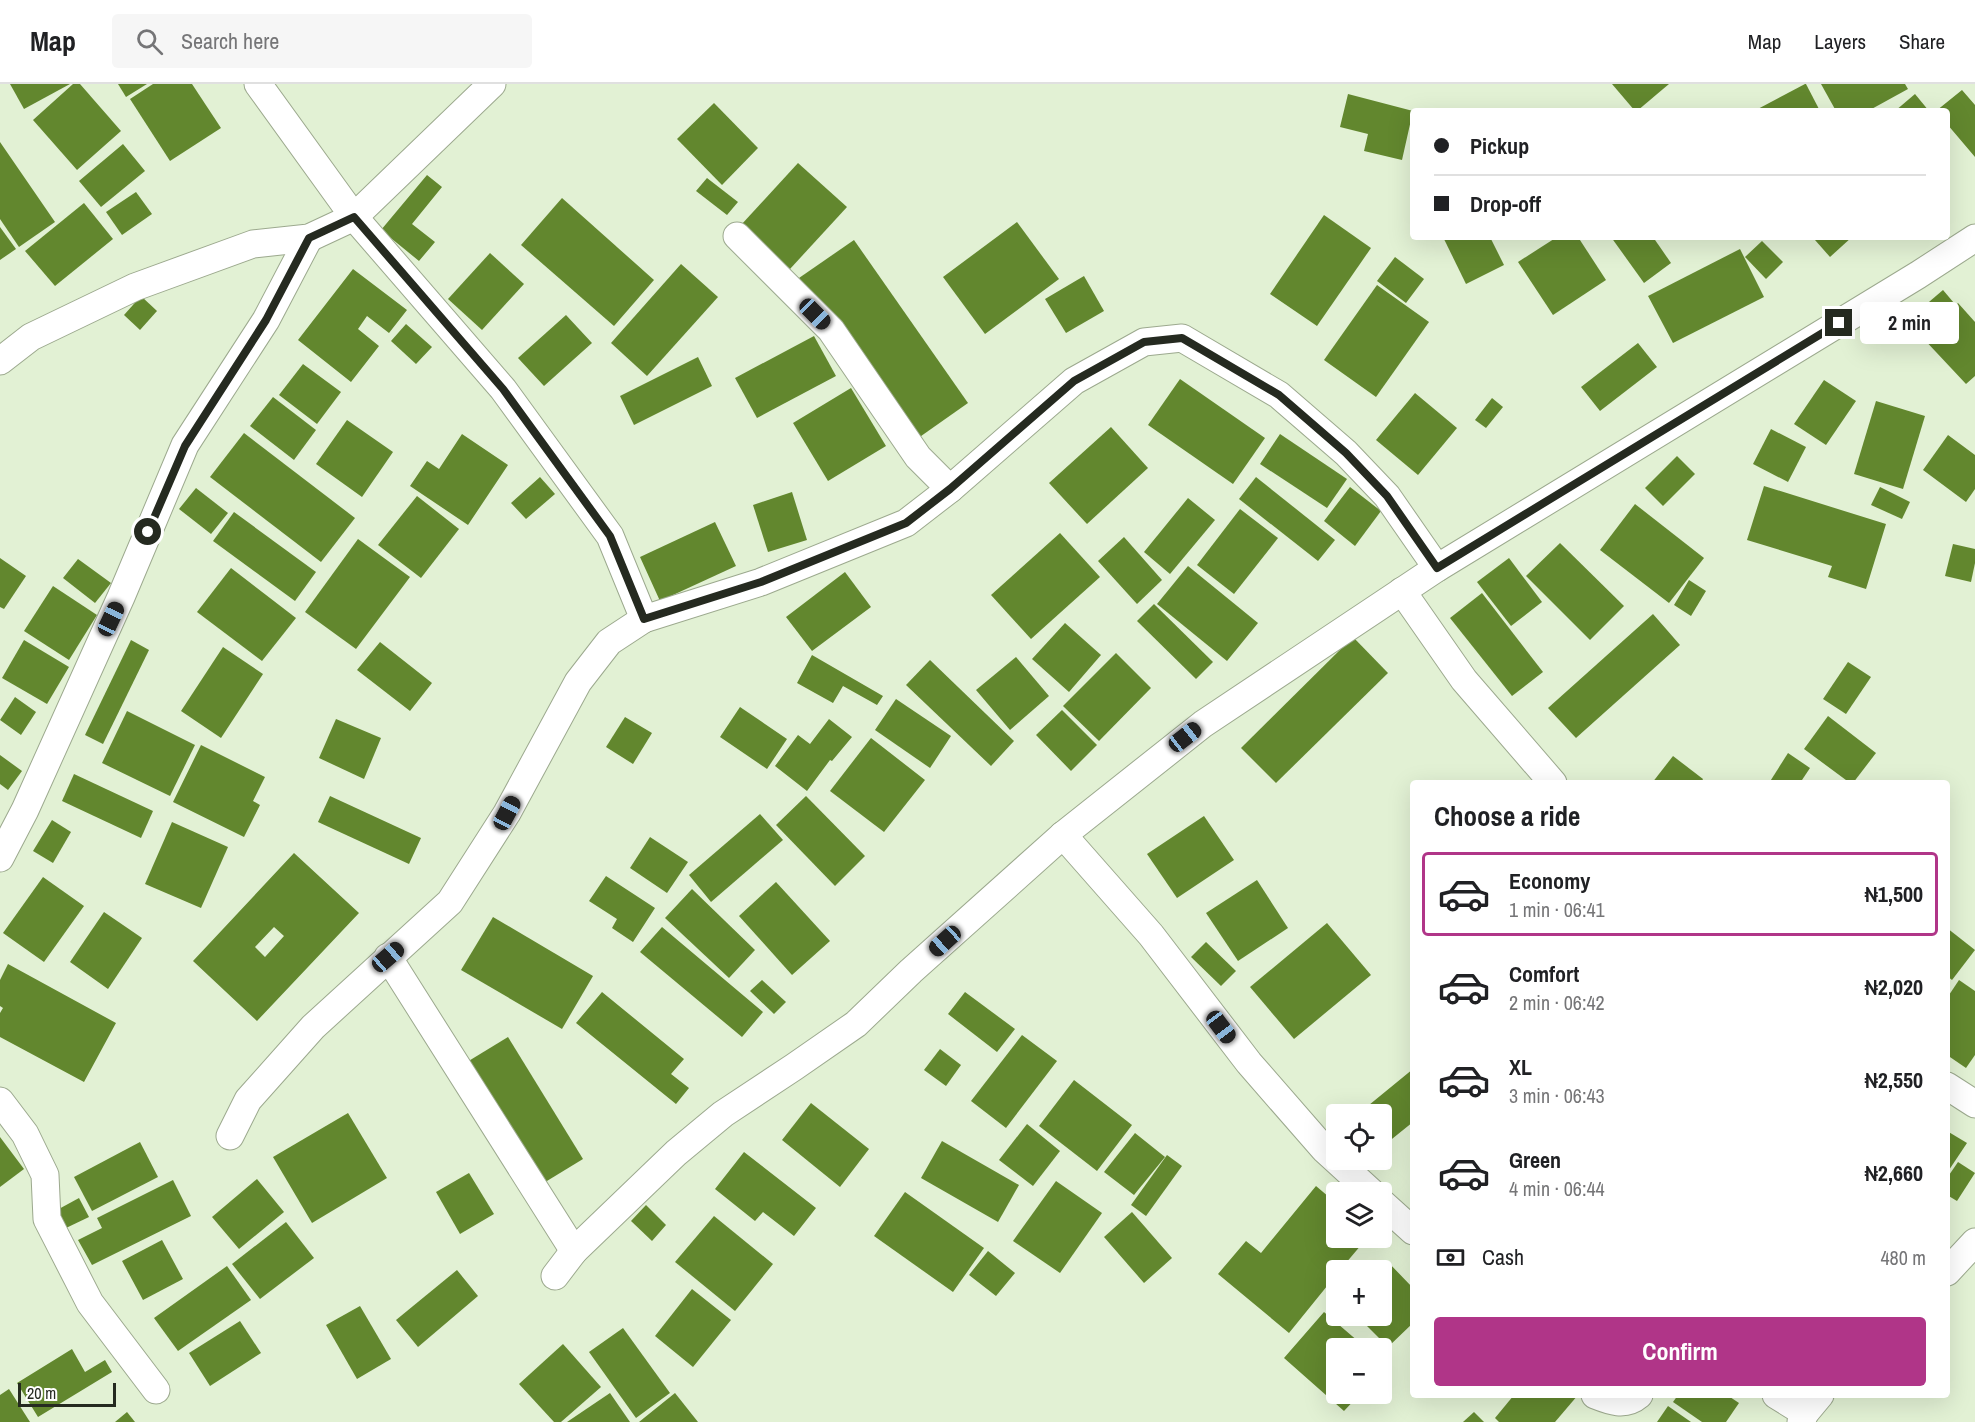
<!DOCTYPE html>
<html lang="en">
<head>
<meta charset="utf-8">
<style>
  :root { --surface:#fff; --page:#f6f6f6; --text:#202124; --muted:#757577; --line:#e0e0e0; --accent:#b03588 }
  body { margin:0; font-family:"Archivo Narrow",sans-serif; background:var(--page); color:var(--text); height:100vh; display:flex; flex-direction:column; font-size:22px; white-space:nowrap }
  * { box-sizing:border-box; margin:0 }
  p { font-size:20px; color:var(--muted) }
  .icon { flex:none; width:33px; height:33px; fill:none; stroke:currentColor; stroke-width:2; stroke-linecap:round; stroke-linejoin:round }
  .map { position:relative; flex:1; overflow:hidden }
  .panel { position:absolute; left:1410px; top:696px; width:540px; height:618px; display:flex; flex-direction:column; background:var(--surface); border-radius:6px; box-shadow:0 6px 24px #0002 }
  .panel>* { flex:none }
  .top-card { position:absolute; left:1410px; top:24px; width:540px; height:132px; border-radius:6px; box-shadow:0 6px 24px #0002; display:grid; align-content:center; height:132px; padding:0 24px; background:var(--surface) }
  .fabs { position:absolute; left:1326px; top:1020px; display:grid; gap:12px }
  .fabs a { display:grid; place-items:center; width:66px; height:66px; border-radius:6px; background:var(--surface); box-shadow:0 6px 24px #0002; font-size:30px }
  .scale { position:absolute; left:18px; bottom:15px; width:98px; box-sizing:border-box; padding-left:6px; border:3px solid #252a20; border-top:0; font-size:16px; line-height:21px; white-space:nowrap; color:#252a20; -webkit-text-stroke:4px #fff; paint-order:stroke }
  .end { position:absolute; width:27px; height:27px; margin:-14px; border:8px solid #252a20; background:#fff; box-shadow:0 0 0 3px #fff }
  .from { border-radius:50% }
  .bubble { position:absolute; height:42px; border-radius:6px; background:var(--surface); box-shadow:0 6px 24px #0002; font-size:20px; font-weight:700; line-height:42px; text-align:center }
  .car { position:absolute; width:18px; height:36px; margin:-18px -9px; border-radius:8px; box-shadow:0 0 4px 2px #0007; background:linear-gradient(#222 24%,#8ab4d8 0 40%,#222 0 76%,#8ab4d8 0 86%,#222 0) }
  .top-card b { display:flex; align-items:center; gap:21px; height:57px; font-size:22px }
  .top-card b+b { border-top:2px solid var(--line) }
  .top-card i { width:15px; height:15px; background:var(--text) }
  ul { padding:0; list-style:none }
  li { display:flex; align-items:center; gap:18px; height:84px; margin:0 12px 9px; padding:0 12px; border:3px solid transparent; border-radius:6px }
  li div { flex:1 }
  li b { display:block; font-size:22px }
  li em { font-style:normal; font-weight:700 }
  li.active { border-color:var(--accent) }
  li>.icon { width:54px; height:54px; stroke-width:1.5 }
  h2 { padding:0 24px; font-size:27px; line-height:72px }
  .pay { display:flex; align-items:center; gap:15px; height:66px; padding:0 24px; font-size:22px }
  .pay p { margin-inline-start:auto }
  .action { display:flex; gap:12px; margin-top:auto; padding:12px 24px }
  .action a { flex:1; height:69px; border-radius:6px; background:var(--accent); color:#fff; font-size:24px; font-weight:700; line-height:69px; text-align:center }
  header { display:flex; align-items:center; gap:36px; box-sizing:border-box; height:84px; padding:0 30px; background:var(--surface); border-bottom:2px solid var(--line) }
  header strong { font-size:28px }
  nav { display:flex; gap:33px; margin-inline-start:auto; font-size:21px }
  .search { width:420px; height:54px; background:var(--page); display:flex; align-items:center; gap:15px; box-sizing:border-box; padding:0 21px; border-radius:6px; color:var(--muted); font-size:22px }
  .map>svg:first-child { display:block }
</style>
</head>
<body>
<header>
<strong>Map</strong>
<div class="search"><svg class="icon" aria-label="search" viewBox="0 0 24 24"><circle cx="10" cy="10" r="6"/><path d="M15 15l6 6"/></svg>Search here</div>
<nav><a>Map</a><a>Layers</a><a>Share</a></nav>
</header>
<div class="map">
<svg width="1975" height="1338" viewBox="0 0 1975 1338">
  <rect width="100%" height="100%" fill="#e2f1d4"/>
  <g fill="#62872e" fill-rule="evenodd">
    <path d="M10,0H70L24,25Z"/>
    <path d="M73,0H80L121,47L77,86L33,36Z"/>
    <path d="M118,0H147L126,13Z"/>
    <path d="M153,0H192L221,44L170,77L130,15Z"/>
    <path d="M1612,0H1669L1637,27H1635Z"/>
    <path d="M1806,0L1820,27H1754L1805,0Z"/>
    <path d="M1821,0H1905L1908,5L1868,27H1836Z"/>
    <path d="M1962,6L1975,21V73L1947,40V27H1936Z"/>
    <path d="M1348,10L1413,27L1402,76L1364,67L1368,50L1340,43Z"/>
    <path d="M1915,10L1929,27H1895Z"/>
    <path d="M714,19L758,64L722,101L677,55Z"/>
    <path d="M0,58L55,138L19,163L0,135Z"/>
    <path d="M123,60L145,87L101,123L79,97Z"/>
    <path d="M798,79L847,123L790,185L741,141Z"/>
    <path d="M427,91L442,103L412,140L435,158L419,177L381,146Z"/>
    <path d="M707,94L738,118L727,131L696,107Z"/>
    <path d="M136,108L152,130L122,151L106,128Z"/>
    <path d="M562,114L654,196L614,242L521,161Z"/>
    <path d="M84,119L113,155L55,202L25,167Z"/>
    <path d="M1324,131L1371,164L1317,242L1270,210Z"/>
    <path d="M1017,138L1059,195L985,250L943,193Z"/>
    <path d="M0,143L16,165L0,176Z"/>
    <path d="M1443,153H1490L1504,181L1466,200Z"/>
    <path d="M1557,153H1578L1606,196L1553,231L1518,178Z"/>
    <path d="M1611,153H1653L1671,179L1644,199Z"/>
    <path d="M1818,153H1852L1830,173L1815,156Z"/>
    <path d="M854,156L968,319L914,357L799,194Z"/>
    <path d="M1762,157L1783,178L1766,195L1745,173Z"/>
    <path d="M1740,165L1764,213L1673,259L1648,212Z"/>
    <path d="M490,169L524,200L482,246L448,215Z"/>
    <path d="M1395,173L1424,195L1406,219L1377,197Z"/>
    <path d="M681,180L718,213L647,292L611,259Z"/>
    <path d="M353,185L407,226L389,249L367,232L358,245L379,262L351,298L298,256Z"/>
    <path d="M1084,192L1104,227L1066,249L1045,215Z"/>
    <path d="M1377,201L1429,238L1376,313L1324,276Z"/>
    <path d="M1943,206L1954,219L1920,248L1909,235Z"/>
    <path d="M141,212L157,227L140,246L124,231Z"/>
    <path d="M1958,219L1975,238V292L1966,300L1921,252Z"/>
    <path d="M566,231L592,259L544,302L518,274Z"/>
    <path d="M406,240L432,263L416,280L391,257Z"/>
    <path d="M814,252L836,292L757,334L735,294Z"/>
    <path d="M1638,259L1657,283L1600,327L1581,303Z"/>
    <path d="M698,273L712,302L634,341L620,312Z"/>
    <path d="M303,280L341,308L317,340L279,311Z"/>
    <path d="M1180,295L1265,354L1233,400L1148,341Z"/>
    <path d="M1824,296L1856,317L1826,361L1794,340Z"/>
    <path d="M851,304L886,362L828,397L793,339Z"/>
    <path d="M1415,309L1457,344L1418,391L1376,356Z"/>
    <path d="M273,313L316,346L294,376L250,342Z"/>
    <path d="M1492,314L1503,323L1486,344L1475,336Z"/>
    <path d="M1876,317L1925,332L1903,405L1854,390Z"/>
    <path d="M347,336L393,368L362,413L316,380Z"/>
    <path d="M1111,343L1148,384L1087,440L1049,399Z"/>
    <path d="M1771,345L1806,363L1788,398L1753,380Z"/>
    <path d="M244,349L355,434L321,478L210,393Z"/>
    <path d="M462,350L508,381L468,441L410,402L427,377L439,385Z"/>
    <path d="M1280,350L1347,395L1327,424L1260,380Z"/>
    <path d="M1948,351L1975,371V405L1966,418L1923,386Z"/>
    <path d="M1677,372L1695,390L1663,422L1645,404Z"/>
    <path d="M540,393L555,410L526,435L511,419Z"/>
    <path d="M1256,393L1335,456L1318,477L1239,415Z"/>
    <path d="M1764,402L1886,440L1866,505L1828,493L1832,482L1747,456Z"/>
    <path d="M1350,403L1381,427L1355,462L1324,437Z"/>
    <path d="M1880,403L1910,418L1902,435L1871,421Z"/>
    <path d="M196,404L228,429L211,450L179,425Z"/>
    <path d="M792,408L807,456L768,468L753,421Z"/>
    <path d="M417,412L459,445L421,494L378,461Z"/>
    <path d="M1188,414L1215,436L1170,490L1144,468Z"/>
    <path d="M1635,420L1704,474L1669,519L1600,466Z"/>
    <path d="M1240,425L1278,454L1234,510L1197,481Z"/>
    <path d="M234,428L316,488L295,517L213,457Z"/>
    <path d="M715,438L736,482L660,517L640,473Z"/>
    <path d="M1060,449L1100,493L1031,555L991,511Z"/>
    <path d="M1124,453L1162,496L1137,520L1098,477Z"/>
    <path d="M358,455L410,493L356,565L305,528Z"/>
    <path d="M1560,459L1624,522L1590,556L1526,492Z"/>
    <path d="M1953,460L1975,465V479L1971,498L1945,492Z"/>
    <path d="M0,474L26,492L4,525L0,523Z"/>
    <path d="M1509,474L1542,518L1511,542L1477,498Z"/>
    <path d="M78,475L111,499L95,519L63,494Z"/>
    <path d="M1188,482L1258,539L1227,577L1157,520Z"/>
    <path d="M231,484L296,534L262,577L197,528Z"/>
    <path d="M845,488L871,523L812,567L786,533Z"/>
    <path d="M1689,496L1706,507L1691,532L1674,521Z"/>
    <path d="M53,502L97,531L69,576L24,547Z"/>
    <path d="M1482,509L1543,588L1512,612L1450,534Z"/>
    <path d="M1154,520L1213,578L1196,595L1137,537Z"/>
    <path d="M1653,530L1680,561L1576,654L1548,624Z"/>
    <path d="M1065,539L1101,571L1069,608L1032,575Z"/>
    <path d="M1353,553L1388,589L1276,699L1241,664Z"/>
    <path d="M24,556L69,583L47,620L2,594Z"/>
    <path d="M131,556L149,566L103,660L85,651Z"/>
    <path d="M380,558L432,599L410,627L357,586Z"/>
    <path d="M223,563L263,590L221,654L181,627Z"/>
    <path d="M1116,569L1151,604L1099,657L1063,622Z"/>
    <path d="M812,571L883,612L877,621L843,602L833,619L797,599Z"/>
    <path d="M1016,573L1049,612L1010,646L976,606Z"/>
    <path d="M930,576L1014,657L991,682L906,601Z"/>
    <path d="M1848,578L1871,593L1846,630L1823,615Z"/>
    <path d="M15,613L36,628L21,651L0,636Z"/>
    <path d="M896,615L951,652L930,684L875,646Z"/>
    <path d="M740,623L787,655L767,685L720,653Z"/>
    <path d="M1062,626L1097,661L1071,687L1036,651Z"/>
    <path d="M127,627L195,661L170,712L102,679Z"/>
    <path d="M1828,632L1876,669L1853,699H1850L1804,665Z"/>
    <path d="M625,633L652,649L633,680L606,663Z"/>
    <path d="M336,635L381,654L364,695L319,674Z"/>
    <path d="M829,635L852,653L832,677L830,676L807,707L775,682L798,651L810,660Z"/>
    <path d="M871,654L925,696L884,748L830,707Z"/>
    <path d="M201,661L265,693L253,717L260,721L244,753L173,718Z"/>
    <path d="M1788,669L1810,684L1800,699H1769Z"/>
    <path d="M0,671L22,687L8,706L0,700Z"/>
    <path d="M1673,672L1703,695L1701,699H1652Z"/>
    <path d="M74,690L153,727L141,754L62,717Z"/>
    <path d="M330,712L421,754L409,780L318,738Z"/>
    <path d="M806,712L865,772L835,802L776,741Z"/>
    <path d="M760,730L783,756L711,818L689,791Z"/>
    <path d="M1204,732L1234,776L1177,814L1147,770Z"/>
    <path d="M52,736L71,748L53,779L33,767Z"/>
    <path d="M172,738L228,763L201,824L145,800Z"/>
    <path d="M650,753L688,778L667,809L630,784Z"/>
    <path d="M294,769L359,829L257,937L193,877ZM274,843L284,852L265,873L255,863Z"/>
    <path d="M606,792L655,824L633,858L612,844L617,835L589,817Z"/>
    <path d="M43,793L84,822L44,878L3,849Z"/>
    <path d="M1257,796L1288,844L1238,877L1206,829Z"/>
    <path d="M776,798L830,857L792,891L739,832Z"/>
    <path d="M692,805L755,866L729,894L665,834Z"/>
    <path d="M104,828L142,854L108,905L70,878Z"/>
    <path d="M493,833L593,892L562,945L461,886Z"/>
    <path d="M1327,839L1371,891L1294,955L1250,903Z"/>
    <path d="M662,843L763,928L742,953L640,868Z"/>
    <path d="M1947,844L1975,866L1952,896L1947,892Z"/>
    <path d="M1206,858L1236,887L1221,902L1191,873Z"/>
    <path d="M8,880L116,939L84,998L0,953V929L3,924L0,922V896Z"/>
    <path d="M762,896L786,918L774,930L750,907Z"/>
    <path d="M1959,896L1975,907V971L1966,984L1947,971V914Z"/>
    <path d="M602,908L684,975L671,990L689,1004L676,1020L576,939Z"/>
    <path d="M965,908L1015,945L997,968L948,930Z"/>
    <path d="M1022,951L1057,977L1006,1044L971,1017Z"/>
    <path d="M508,953L583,1075L542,1100L467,978Z"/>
    <path d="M940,965L961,981L946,1002L924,986Z"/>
    <path d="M1413,985V1038L1382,1063V1030H1358Z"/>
    <path d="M1074,996L1132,1041L1097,1087L1039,1042Z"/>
    <path d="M811,1019L869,1065L840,1103L782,1056Z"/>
    <path d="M348,1029L387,1094L312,1139L273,1073Z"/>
    <path d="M1027,1040L1060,1067L1033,1102L999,1076Z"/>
    <path d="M1947,1047L1967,1059L1947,1089Z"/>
    <path d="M1135,1049L1165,1073L1134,1111L1104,1088Z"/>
    <path d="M0,1053L24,1085L0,1103Z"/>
    <path d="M942,1057L1019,1101L998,1138L921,1094Z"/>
    <path d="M140,1058L158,1093L92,1127L74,1093Z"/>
    <path d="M744,1068L816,1124L794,1152L763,1128L755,1137L715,1105Z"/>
    <path d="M1167,1071L1182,1082L1146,1132L1131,1121Z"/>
    <path d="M1958,1078L1975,1089L1957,1117L1947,1111V1094Z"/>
    <path d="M469,1089L494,1130L460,1150L436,1108Z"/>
    <path d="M257,1095L284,1128L239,1165L212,1133Z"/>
    <path d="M173,1096L191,1132L92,1181L78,1156L102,1144L97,1134Z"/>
    <path d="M1056,1097L1102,1129L1060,1189L1013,1157Z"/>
    <path d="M1316,1102L1336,1119V1154H1367L1340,1186H1336V1191L1289,1249L1218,1190L1246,1157L1261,1169Z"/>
    <path d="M905,1108L984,1164L953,1208L874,1152Z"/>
    <path d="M79,1114L89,1133L66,1144L57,1126Z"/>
    <path d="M646,1121L666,1141L652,1157L631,1137Z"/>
    <path d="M1132,1128L1172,1174L1144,1199L1104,1153Z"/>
    <path d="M714,1132L773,1180L735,1227L675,1178Z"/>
    <path d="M286,1138L314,1174L260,1215L232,1180Z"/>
    <path d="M162,1156L183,1195L143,1216L122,1177Z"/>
    <path d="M988,1167L1015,1189L996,1212L969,1191Z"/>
    <path d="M1387,1177L1413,1204V1239L1388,1263L1357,1232H1382V1186H1377Z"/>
    <path d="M227,1182L251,1216L178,1267L154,1234Z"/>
    <path d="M457,1186L478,1212L418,1263L396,1236Z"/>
    <path d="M692,1205L731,1236L693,1283L655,1252Z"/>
    <path d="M360,1222L391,1275L357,1295L326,1241Z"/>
    <path d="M1324,1228L1366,1264H1336V1310H1360L1344,1327L1284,1274Z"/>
    <path d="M240,1237L261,1269L210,1302L189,1269Z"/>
    <path d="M623,1244L670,1309L636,1334L589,1268Z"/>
    <path d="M563,1260L601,1303L561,1338H554L519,1300Z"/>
    <path d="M72,1265L85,1288L105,1276L112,1288L38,1333L17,1299Z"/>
    <path d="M9,1305L30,1338H0V1311Z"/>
    <path d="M610,1309L630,1338H567Z"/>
    <path d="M675,1309L698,1338H639Z"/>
    <path d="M1514,1311H1578L1555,1338H1499L1495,1334Z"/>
    <path d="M1678,1311H1727L1739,1319L1726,1338H1702L1673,1318Z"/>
    <path d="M1668,1322L1691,1338H1657Z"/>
    <path d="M127,1328L135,1338H115Z"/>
    <path d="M1474,1328L1484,1338H1463Z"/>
  </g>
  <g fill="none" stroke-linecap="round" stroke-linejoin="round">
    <g stroke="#9ca98e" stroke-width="29">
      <g id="minor">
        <path d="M258,0L354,133L503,305L610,452L644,535"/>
        <path d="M737,152L831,246L918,373L950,405"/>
        <path d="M0,277L31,253L135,203L253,160L309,154L354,133L492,0"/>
        <path d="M1402,507L1464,596L1553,699"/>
        <path d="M1063,751L1151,851L1249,979L1324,1065L1371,1108"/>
        <path d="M0,774L25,726L121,513L185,361L266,236L309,154"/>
        <path d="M388,873L574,1167"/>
        <path d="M1947,1002L1975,1020"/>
        <path d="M0,1017L25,1050L45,1091L47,1135L90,1219L156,1306"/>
        <path d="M230,1052L248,1016L313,943L450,818L507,729L578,598L609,558L644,535L761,498L906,439L950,405L1074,297L1144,258L1182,254L1279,311L1346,369L1387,412L1437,484"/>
        <path d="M1382,1119L1413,1147"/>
        <path d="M1947,1188L1975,1158"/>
        <path d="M555,1192L574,1167L676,1069L723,1030L794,983L856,940L911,887L1063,751L1203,640L1437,484L1918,191L1975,154"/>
        <path d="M1595,1311C1610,1317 1625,1323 1639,1311"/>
        <path d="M1776,1311L1805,1329"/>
        <path d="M1801,1338L1805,1329L1820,1311"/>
      </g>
    </g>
    <use href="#minor" stroke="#fff" stroke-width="27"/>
  </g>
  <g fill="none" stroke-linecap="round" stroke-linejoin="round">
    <path stroke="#252a20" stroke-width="8" d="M148,448L185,362L266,236L309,154L354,133L503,305L610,452L644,535L761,498L906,439L950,405L1074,297L1144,258L1182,254L1279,311L1346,369L1387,412L1437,484L1839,239"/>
  </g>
</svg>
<div class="fabs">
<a><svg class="icon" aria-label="locate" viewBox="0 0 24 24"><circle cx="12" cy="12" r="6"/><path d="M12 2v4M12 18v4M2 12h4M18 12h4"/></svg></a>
<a><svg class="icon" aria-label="layers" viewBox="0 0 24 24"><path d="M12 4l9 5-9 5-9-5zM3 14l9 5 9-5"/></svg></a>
<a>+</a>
<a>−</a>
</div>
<div class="scale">20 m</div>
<i class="end from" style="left:148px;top:448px"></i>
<i class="end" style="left:1839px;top:239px"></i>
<div class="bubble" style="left:1860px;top:218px;width:99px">2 min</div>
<i class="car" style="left:815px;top:230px;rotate:135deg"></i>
<i class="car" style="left:111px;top:535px;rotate:25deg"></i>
<i class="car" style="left:1185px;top:653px;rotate:52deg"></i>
<i class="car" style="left:507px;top:729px;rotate:28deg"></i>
<i class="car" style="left:945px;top:857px;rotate:228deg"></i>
<i class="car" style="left:388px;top:873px;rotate:49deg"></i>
<i class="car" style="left:1221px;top:943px;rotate:143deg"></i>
<div class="top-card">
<b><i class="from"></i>Pickup</b>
<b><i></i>Drop-off</b>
</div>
<section class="panel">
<h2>Choose a ride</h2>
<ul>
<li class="active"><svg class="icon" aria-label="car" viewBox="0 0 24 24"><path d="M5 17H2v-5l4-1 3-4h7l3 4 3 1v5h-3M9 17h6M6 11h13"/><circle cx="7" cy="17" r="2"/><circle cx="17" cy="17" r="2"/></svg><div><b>Economy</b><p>1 min · 06:41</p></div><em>₦1,500</em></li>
<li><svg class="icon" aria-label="car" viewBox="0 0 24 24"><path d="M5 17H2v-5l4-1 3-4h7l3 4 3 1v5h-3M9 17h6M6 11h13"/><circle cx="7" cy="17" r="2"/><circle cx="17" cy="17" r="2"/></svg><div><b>Comfort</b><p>2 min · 06:42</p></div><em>₦2,020</em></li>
<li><svg class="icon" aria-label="car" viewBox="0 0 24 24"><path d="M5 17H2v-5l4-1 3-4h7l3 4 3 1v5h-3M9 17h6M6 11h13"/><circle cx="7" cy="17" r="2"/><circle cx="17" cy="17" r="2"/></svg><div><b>XL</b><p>3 min · 06:43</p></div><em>₦2,550</em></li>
<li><svg class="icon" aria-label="car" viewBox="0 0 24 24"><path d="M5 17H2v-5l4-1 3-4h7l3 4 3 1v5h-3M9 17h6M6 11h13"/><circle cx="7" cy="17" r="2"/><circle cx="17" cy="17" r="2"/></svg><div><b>Green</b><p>4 min · 06:44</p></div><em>₦2,660</em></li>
</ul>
<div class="pay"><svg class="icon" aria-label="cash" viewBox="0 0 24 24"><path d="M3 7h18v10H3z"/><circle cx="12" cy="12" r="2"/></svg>Cash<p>480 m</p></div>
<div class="action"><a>Confirm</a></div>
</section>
</div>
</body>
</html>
